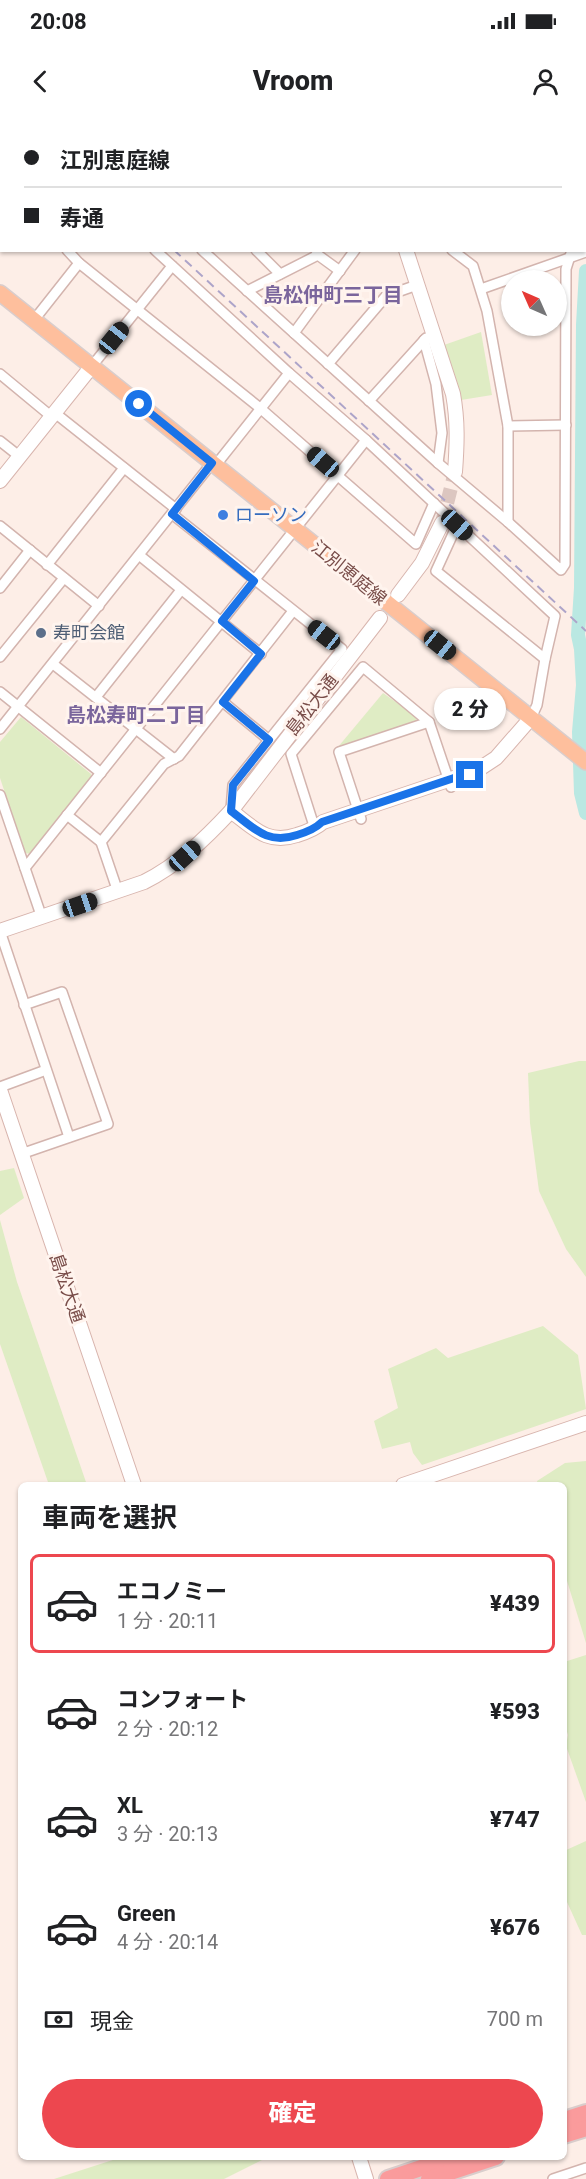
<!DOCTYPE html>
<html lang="ja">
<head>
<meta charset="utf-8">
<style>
  :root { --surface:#fff; --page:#f6f6f6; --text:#202124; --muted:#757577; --line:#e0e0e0; --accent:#ed474f }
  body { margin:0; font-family:Roboto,"Noto Sans JP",sans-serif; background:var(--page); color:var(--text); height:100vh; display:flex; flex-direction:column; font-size:22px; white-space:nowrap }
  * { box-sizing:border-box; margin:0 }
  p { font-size:20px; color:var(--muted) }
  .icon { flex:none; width:33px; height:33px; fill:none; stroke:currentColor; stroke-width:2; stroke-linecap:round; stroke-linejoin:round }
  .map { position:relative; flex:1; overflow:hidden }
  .details { position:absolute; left:18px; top:1362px; width:549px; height:678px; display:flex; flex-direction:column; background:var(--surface); border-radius:9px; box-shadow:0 2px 4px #0004 }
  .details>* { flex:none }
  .hud { position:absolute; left:0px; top:0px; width:586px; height:132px; box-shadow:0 2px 4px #0004; display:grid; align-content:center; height:132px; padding:0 24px; background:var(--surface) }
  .needle { width:39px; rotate:315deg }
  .controls { position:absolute; left:501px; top:150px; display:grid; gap:12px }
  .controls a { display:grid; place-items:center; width:66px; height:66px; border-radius:50%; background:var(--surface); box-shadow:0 2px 4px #0004; font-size:30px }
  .end { position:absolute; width:27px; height:27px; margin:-14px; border:8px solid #1a73e8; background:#fff; box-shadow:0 0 0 3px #fff }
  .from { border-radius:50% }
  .bubble { position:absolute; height:42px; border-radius:21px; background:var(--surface); box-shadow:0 2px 4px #0004; font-size:20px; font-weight:800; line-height:42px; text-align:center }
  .car { position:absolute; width:18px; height:36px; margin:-18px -9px; border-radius:8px; box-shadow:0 0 4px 2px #0007; background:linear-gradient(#222 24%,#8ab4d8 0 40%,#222 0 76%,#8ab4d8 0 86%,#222 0) }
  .hud b { display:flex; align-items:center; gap:21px; height:57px; font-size:22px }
  .hud b+b { border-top:2px solid var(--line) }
  .hud i { width:15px; height:15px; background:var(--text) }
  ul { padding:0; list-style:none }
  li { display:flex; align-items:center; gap:18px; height:99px; margin:0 12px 9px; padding:0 12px; border:3px solid transparent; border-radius:9px }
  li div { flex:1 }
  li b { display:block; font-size:22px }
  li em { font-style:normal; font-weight:800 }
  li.on { border-color:var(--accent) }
  li>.icon { width:54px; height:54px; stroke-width:1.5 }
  h2 { padding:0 24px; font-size:27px; line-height:72px }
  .pay { display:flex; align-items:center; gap:15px; height:66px; padding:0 24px; font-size:22px }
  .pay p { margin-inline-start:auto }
  .action { display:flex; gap:12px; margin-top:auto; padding:12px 24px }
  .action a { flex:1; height:69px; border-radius:36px; background:var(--accent); color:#fff; font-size:24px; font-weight:800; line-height:69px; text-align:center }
  .status { display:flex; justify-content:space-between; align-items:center; height:42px; padding:0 30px; background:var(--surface); direction:ltr }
  .status svg { height:16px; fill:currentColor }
  header { display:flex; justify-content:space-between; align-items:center; height:78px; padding:0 24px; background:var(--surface); font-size:27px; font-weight:800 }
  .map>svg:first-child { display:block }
</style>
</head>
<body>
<div class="status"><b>20:08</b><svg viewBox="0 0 49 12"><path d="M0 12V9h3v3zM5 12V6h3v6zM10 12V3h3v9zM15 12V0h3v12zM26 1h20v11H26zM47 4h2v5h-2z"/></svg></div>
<header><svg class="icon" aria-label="back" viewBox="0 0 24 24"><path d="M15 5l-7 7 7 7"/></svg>Vroom<svg class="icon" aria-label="person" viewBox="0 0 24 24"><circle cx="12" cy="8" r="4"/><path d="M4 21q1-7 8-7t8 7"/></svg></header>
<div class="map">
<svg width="586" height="2059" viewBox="0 0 586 2059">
  <rect width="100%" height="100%" fill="#fdeee7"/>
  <g fill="#dfecc4">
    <path d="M481,212L492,275L461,280L444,225Z"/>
    <path d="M383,573L417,597L416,602L338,627Z"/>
    <path d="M21,597L91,654L92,657L31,734L25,733L0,658V622Z"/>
    <path d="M579,941H586V1157L566,1129L539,1071L530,1003L528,953Z"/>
    <path d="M14,1048L24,1078L0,1095V1051Z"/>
    <path d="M0,1100L17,1162L87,1365H49L0,1224Z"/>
    <path d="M543,1206L578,1235L586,1289L422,1345L413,1333L410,1322L382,1329L374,1301L398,1288L388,1249L436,1228L448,1238Z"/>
    <path d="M586,1341V1523L564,1451V1365H538L537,1361L565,1343Z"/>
    <path d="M586,1535V1682L566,1626L568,1615L564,1602V1542Z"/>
    <path d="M586,1721V1815H582L567,1782L564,1781V1731Z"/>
    <path d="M122,2037H268L224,2059H54Z"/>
  </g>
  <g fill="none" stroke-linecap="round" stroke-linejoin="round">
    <path stroke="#bae8e2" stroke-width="14" d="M586,151L583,205L581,468L578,515L581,529L583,565L579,612L581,673L586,693"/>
    <path stroke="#dcc6c0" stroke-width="14" stroke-dasharray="14 7" stroke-linecap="butt" d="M442,403L455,352"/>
    <g stroke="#d3b4ae" stroke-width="12">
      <g id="street">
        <path d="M187,0L188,2"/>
        <path d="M273,0L274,2"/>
        <path d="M436,0L437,2"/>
        <path d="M552,2V0"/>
        <path d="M585,62H586"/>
        <path d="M585,91L586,88"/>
        <path d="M67,130L79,143L260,288L416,424L434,383"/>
        <path d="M155,130L289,253L366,320L555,496L545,539L537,585L531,598"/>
        <path d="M202,130L438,343L508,402L561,450L565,444L566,149L572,130"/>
        <path d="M256,130L280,154"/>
        <path d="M316,130L318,135L340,151"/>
        <path d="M452,130L473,146L487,191L508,306V402"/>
        <path d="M481,169L586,132"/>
        <path d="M247,171L318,135"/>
        <path d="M34,200L79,143"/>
        <path d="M294,213L355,130"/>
        <path d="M424,220L436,264L442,313L438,343"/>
        <path d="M328,244L386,176L417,165"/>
        <path d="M92,246L172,146"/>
        <path d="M0,254L52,297"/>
        <path d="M369,281L426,218"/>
        <path d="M55,293L176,389"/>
        <path d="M508,306L566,305"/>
        <path d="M0,321L19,336"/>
        <path d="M215,346L289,253"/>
        <path d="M172,394L342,529L233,665L231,689"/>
        <path d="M457,405L436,451L545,539"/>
        <path d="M0,406L99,486"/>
        <path d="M139,435L261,534"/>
        <path d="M47,445L124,348"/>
        <path d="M0,468L30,430"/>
        <path d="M0,537L64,458"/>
        <path d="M53,544L174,639"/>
        <path d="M0,572L101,653"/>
        <path d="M96,577L181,470"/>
        <path d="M223,582L269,620"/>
        <path d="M0,609L212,343"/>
        <path d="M0,675L42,798"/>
        <path d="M67,695L101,722"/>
        <path d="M361,699L339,632L429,602"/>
        <path d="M315,709L291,634L363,547L429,602L451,667"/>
        <path d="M25,748L366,320"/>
        <path d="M118,772L101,722L164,644L179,636L293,491"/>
        <path d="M0,811L69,1017"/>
        <path d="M0,967L46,950"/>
        <path d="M21,1034L108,1004L62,872L24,885"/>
        <path d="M553,2059L586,2048"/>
      </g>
    </g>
    <g stroke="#d8b5ae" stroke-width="16">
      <g id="secondary">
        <path d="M123,0L124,2"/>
        <path d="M363,0V2"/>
        <path d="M347,2L352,0"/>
        <path d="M0,17L2,18"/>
        <path d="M0,116L2,115"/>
        <path d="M406,130L453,274C458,301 457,325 455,352"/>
        <path d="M0,361L92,246"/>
        <path d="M398,475L422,443L442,403"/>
        <path d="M464,659L496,638L531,598"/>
        <path d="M231,691C254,708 267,725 297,715C307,712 315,709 323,702L454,658L470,655"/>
        <path d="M0,811L144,762C178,745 205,719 231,691L380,498"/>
        <path d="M0,970L134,1365"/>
        <path d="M403,1365L586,1303"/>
        <path d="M359,2037L366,2059"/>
      </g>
    </g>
    <g stroke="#d9cdcc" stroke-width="18">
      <path id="primary" d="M0,173L586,642"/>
    </g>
    <g stroke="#d9cdcc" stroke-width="20">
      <g id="highway">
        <path d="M564,2000L586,1993"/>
        <path d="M564,2015L586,2008"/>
        <path d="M388,2059L454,2037"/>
        <path d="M429,2059L496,2037"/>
      </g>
    </g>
    <use href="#street" stroke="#fff" stroke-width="9"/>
    <use href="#secondary" stroke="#fff" stroke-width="14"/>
    <use href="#primary" stroke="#febf9d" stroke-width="15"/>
    <use href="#highway" stroke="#fa9b9c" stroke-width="16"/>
    <g stroke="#ada4c9" stroke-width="2" stroke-dasharray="9 6" stroke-linecap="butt">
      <path d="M29,0L31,2"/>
      <path d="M45,0L47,2"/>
      <path d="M174,130L586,511"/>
    </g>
  </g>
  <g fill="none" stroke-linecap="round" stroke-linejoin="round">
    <path stroke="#1a73e8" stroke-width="8" d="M139,284L212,343L172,394L254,461L222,501L261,534L223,582L269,620L233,665L231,691C254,708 267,725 297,715C307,712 315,709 322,702L454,658L470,655"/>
  </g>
  <circle fill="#3f7fe0" stroke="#fff4ee" stroke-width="2" cx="223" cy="395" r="6"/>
  <circle fill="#5c6f8a" stroke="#fff4ee" stroke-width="2" cx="41" cy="513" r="6"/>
  <g text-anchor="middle" stroke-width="6" stroke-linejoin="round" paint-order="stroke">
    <g font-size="18" fill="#366cbe" stroke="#fff4ee" text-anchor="start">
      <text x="235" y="401">ローソン</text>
    </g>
    <g font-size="18" fill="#794d49" stroke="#fff4ee">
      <text transform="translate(349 453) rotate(39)" y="6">江別恵庭線</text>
      <text transform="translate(312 585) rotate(-52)" y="6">島松大通</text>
      <text transform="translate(67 1168) rotate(71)" y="6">島松大通</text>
    </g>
    <g font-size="18" fill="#4e5e75" stroke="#fff4ee" text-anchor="start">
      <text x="53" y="519">寿町会館</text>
    </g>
    <g font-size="20" font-weight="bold" fill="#7a659c" stroke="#fff4ee">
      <text x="333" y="182">島松仲町三丁目</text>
      <text x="136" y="602">島松寿町二丁目</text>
    </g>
  </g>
</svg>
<div class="controls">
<a><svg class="needle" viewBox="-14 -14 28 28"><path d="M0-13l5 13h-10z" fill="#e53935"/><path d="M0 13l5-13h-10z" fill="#757577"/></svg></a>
</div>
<i class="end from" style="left:139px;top:284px"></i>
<i class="end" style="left:470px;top:655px"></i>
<div class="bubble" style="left:434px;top:568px;width:72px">2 分</div>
<i class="car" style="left:114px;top:218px;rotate:39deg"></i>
<i class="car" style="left:323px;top:342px;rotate:311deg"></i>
<i class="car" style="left:457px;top:405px;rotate:133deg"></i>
<i class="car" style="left:324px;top:515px;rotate:308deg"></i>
<i class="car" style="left:440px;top:525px;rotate:129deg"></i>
<i class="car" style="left:185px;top:736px;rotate:48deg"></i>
<i class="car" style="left:80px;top:785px;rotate:71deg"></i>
<div class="hud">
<b><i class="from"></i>江別恵庭線</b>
<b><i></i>寿通</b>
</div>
<section class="details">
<h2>車両を選択</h2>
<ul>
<li class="on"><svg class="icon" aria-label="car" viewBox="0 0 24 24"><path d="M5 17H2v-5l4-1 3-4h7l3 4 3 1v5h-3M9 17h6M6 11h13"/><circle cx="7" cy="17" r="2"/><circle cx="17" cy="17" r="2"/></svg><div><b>エコノミー</b><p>1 分 · 20:11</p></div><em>¥439</em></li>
<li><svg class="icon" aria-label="car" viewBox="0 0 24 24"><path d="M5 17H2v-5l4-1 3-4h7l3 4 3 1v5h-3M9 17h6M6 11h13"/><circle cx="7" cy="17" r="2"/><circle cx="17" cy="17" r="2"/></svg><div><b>コンフォート</b><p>2 分 · 20:12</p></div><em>¥593</em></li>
<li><svg class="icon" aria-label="car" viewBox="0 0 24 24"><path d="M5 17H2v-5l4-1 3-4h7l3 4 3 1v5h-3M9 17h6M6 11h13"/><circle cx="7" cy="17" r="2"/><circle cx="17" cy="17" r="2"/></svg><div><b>XL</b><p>3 分 · 20:13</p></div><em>¥747</em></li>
<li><svg class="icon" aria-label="car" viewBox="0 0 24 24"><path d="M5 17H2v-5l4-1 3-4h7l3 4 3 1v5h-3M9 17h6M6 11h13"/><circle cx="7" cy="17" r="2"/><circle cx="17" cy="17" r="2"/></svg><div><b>Green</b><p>4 分 · 20:14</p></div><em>¥676</em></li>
</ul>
<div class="pay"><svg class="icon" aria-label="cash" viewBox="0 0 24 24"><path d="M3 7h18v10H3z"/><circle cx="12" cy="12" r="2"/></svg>現金<p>700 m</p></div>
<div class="action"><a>確定</a></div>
</section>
</div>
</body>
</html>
